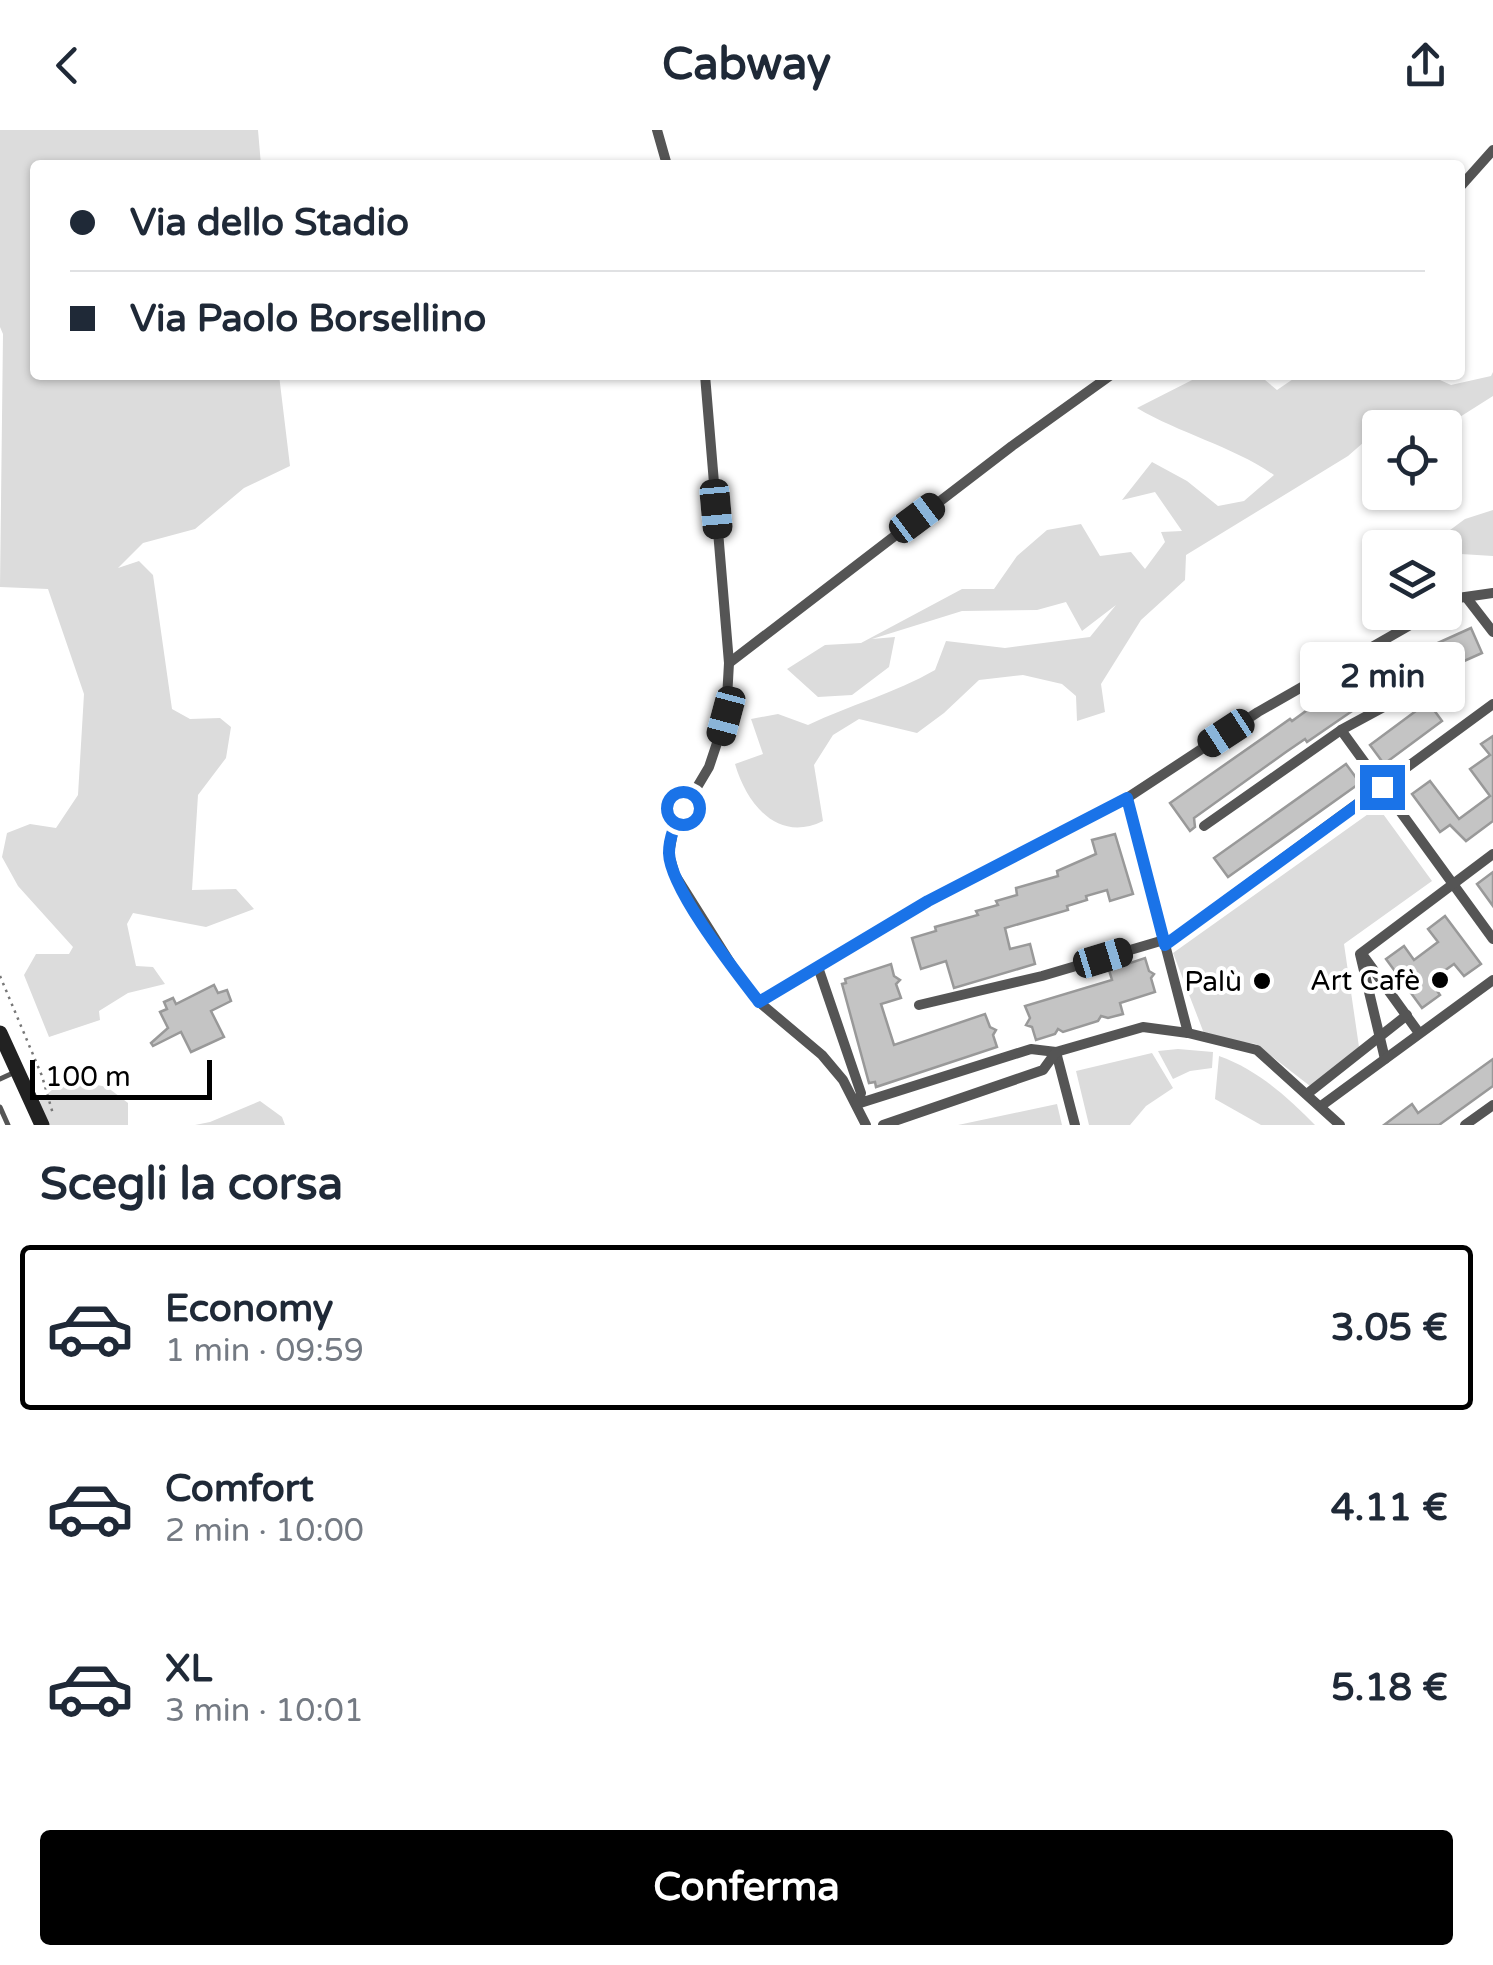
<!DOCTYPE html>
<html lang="it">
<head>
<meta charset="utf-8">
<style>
  :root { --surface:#fff; --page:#f6f6f7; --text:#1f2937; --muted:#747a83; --line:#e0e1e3; --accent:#000 }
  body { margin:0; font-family:"Varela Round",sans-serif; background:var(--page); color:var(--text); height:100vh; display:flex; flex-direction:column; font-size:38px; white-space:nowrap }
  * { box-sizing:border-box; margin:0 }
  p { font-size:32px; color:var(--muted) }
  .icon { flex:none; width:55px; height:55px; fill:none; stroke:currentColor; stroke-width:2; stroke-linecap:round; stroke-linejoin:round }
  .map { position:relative; height:995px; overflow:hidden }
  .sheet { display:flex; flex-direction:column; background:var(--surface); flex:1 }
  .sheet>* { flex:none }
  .guide { position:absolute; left:30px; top:30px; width:1435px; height:220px; border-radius:10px; box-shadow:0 2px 8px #0004; display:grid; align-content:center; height:220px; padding:0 40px; background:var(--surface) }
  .buttons { position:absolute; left:1362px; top:280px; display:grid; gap:20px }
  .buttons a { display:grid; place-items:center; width:100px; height:100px; border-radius:10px; background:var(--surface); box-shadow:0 2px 8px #0004; font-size:50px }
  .scale { position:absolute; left:30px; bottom:25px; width:182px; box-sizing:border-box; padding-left:10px; border:5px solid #000; border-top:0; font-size:28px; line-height:35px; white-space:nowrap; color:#000; -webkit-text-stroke:8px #fff; paint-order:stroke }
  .end { position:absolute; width:45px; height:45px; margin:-22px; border:12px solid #1a73e8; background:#fff; box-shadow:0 0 0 5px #fff }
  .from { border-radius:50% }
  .bubble { position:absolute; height:70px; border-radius:10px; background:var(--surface); box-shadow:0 2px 8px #0004; font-size:32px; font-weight:700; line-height:70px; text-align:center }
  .car { position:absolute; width:30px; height:60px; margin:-30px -15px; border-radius:12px; box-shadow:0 0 8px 2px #0007; background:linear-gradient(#222 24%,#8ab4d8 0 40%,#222 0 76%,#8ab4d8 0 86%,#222 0) }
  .guide b { display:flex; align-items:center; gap:35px; height:95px; font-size:38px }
  .guide b+b { border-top:2px solid var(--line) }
  .guide i { width:25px; height:25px; background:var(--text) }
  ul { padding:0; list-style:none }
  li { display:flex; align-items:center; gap:30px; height:165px; margin:0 20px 15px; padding:0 20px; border:5px solid transparent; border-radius:10px }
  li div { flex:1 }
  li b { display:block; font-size:38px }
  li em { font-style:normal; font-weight:700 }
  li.current { border-color:var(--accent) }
  li>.icon { width:90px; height:90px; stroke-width:1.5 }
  h2 { padding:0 40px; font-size:45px; line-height:120px }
  .primary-button { display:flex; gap:20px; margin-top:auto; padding:20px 40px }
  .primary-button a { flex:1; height:115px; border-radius:10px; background:var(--accent); color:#fff; font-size:40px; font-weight:700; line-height:115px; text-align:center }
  header { display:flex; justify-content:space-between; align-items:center; height:130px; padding:0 40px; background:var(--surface); font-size:45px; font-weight:700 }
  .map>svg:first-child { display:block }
</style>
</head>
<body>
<header><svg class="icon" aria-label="back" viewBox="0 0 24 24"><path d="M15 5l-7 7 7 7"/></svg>Cabway<svg class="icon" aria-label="share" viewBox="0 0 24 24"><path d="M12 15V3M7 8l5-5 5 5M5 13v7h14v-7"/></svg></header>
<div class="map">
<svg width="1493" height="995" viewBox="0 0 1493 995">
  <rect width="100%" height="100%" fill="#fff"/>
  <g fill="#dcdcdc">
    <path d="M0,0H258L261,35H35V245H279L290,336L244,358L195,399L143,413L118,438L139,431L153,445L172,579L190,589L220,588L231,597L226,628L198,665L192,760L236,759L254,779L206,797L133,783L127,794L136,836L153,837L165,854L128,863L99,881L100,890L49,907L24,845L36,824H69L73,817L18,756L2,727L7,703L30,694L56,698L78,665L84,564L48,459L0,457L3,204L0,197Z"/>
    <path d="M1493,242V266L1444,297L1380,298V305H1372L1348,326L1186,425L1185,450L1141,490L1101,554L1105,582L1077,591L1076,566L1062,554L1023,545L979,550L944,583L917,603L859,589L833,605L814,635L823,691C778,713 747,675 735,634L763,624L751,589L778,584L808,595C850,575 895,563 935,540L946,511L1005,518L1090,507L1116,475L1082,501L1066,472L1037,480L962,481L872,509L895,507L889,537L852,565L818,567L787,539L825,515L861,513L962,459H994L1017,426L1047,400L1081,394L1100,426L1131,422L1145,439L1165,412L1161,402L1182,401L1155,362L1122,370L1152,332L1187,351L1218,376L1244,371L1274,345C1232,316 1181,304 1137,278L1202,245H1259L1277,260L1299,245H1429L1451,255L1491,246Z"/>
    <path d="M1493,380V426L1445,423V418L1427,417L1465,389Z"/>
    <path d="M1378,677L1432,751L1344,814L1359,917L1310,956L1256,914L1205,906L1173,823Z"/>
    <path d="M1178,919L1213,922L1212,938L1190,941L1173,949L1158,921Z"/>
    <path d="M1152,923L1173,958L1146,976L1130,995H1089L1076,941Z"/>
    <path d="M1219,926C1258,940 1286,966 1315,995H1261L1215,969Z"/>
    <path d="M82,952L107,957L128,973V995H46L36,974L53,959Z"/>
    <path d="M260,971L282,987L285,995H195L210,992Z"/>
    <path d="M1057,974L1062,995H958Z"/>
  </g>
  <g fill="#c4c4c4" stroke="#999" stroke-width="2.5">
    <path d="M1471,498L1482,523L1406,557L1391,534Z"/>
    <path d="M1367,544L1382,566L1360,580L1358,577L1307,612L1305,609L1286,622L1194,688L1195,697L1190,701L1170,673L1290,589L1292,591L1342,555L1345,559Z"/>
    <path d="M1428,572L1442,591L1384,634L1370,615Z"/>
    <path d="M1493,606V691L1466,711L1450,695L1440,702L1412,664L1430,651L1459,689L1490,666L1470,639L1490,625L1481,614Z"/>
    <path d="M1346,634L1360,653L1228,747L1214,728Z"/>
    <path d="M1115,704L1133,764L1110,771L1107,760L1086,766L1087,770L1067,776L1068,780L1005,798L1010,819L1030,814L1035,834L954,858L946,831L921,839L912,808L936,801L935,797L978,785L976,781L998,775L996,771L1017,765L1016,758L1058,746L1057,741L1096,724L1092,710Z"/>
    <path d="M1493,742V776L1477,754Z"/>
    <path d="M1445,786L1481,834L1464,846L1454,834L1430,851L1440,865L1422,878L1386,829L1404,816L1414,830L1438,812L1428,799Z"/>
    <path d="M1145,828L1149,841L1154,844L1151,848L1155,862L1120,873L1123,884L1108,888L1101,886L1098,891L1063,902L1058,899L1055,904L1036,910L1032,897L1026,895L1030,888L1025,876L1112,850L1109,840Z"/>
    <path d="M891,834L894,846L900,850L896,854L901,868L881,874L894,915L985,884L990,897L996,900L993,905L997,917L876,957L875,952L869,953L842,854L846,853L845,849Z"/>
    <path d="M214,855L218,863L227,860L231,871L211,881L224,907L191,922L181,902L153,916L151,913L168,898L160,882L167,879L164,872L173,868L176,874Z"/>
    <path d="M1493,929V956L1439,995H1384L1412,974L1418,983Z"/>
  </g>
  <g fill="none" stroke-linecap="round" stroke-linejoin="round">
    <path stroke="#777" stroke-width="2.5" stroke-dasharray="2.5 5" stroke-linecap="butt" d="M0,846L42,946L53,984"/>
    <g stroke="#555" stroke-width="5">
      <path d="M0,949L13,943"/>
      <path d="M0,977L8,995"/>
    </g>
    <g stroke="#555" stroke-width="10">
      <path d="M657,0L667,35"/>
      <path d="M1460,57L1493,20"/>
      <path d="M705,245L729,533L726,586L709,637L674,696L669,724L675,745L736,842L759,872L822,925L843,950L866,995"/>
      <path d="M1466,467L1493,502"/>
      <path d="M1445,476L1458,468L1493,463"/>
      <path d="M729,533L1012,316L1111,245"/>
      <path d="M1341,600L1493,809"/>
      <path d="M1127,668L1188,903"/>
      <path d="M1204,696L1341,600L1402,567L1371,518"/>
      <path d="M1165,815L1493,574"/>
      <path d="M1362,824L1419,903"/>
      <path d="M818,837L861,963L857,974L1031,919L1056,922L1143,897L1188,903L1257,920L1340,995"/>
      <path d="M759,872L928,771L1127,668L1258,582L1433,482"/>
      <path d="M919,875L1042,846L1164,810"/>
      <path d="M1056,922L1075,995"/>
      <path d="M1385,929L1360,824L1493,724"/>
      <path d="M1307,964L1407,885"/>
      <path d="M1321,976L1493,850"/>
      <path d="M883,995L1043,940L1056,922"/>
      <path d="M1465,995L1493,975"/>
    </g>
    <path stroke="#222" stroke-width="15" d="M0,903L42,995"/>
  </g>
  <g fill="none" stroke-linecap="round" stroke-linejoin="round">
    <path stroke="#1a73e8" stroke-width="12" d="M683,678C676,692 669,707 669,723C670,759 736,842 759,872L928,771L1127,668L1165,815L1382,657"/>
  </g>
  <g fill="#000" stroke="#fff" stroke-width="4">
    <circle cx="1440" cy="850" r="10"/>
    <circle cx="1262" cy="851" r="10"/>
  </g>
  <g text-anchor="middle" stroke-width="8" stroke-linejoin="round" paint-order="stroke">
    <g font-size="28" fill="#000" stroke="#fff" text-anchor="end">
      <text x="1420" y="860">Art Cafè</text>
      <text x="1242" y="861">Palù</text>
    </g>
  </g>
</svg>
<div class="buttons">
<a><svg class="icon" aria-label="locate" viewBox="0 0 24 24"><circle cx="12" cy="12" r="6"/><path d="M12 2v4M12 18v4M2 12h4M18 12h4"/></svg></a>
<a><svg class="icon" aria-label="layers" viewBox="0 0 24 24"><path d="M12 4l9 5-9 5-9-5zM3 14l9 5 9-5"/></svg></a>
</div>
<div class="scale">100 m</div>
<i class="end from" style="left:683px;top:678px"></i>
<i class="end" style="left:1382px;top:657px"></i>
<div class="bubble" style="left:1300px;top:512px;width:165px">2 min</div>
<i class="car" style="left:716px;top:379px;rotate:175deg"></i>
<i class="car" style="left:917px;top:388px;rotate:53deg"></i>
<i class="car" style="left:726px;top:586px;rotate:195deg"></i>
<i class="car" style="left:1226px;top:603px;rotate:237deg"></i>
<i class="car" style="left:1103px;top:828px;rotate:73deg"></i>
<div class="guide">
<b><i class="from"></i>Via dello Stadio</b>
<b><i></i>Via Paolo Borsellino</b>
</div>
</div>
<section class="sheet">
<h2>Scegli la corsa</h2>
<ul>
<li class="current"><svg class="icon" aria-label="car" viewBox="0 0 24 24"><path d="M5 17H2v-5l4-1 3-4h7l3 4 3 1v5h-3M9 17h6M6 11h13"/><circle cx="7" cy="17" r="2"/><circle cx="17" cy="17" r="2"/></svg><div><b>Economy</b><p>1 min · 09:59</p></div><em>3.05 €</em></li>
<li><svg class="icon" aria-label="car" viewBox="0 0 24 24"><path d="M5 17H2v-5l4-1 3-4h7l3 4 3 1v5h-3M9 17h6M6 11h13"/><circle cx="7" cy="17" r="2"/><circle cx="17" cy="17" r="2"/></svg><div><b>Comfort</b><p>2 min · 10:00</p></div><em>4.11 €</em></li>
<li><svg class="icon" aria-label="car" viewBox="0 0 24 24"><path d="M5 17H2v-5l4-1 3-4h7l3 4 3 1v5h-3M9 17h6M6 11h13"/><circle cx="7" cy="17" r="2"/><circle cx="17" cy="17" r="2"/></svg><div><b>XL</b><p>3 min · 10:01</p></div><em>5.18 €</em></li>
</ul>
<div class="primary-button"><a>Conferma</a></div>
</section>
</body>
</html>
